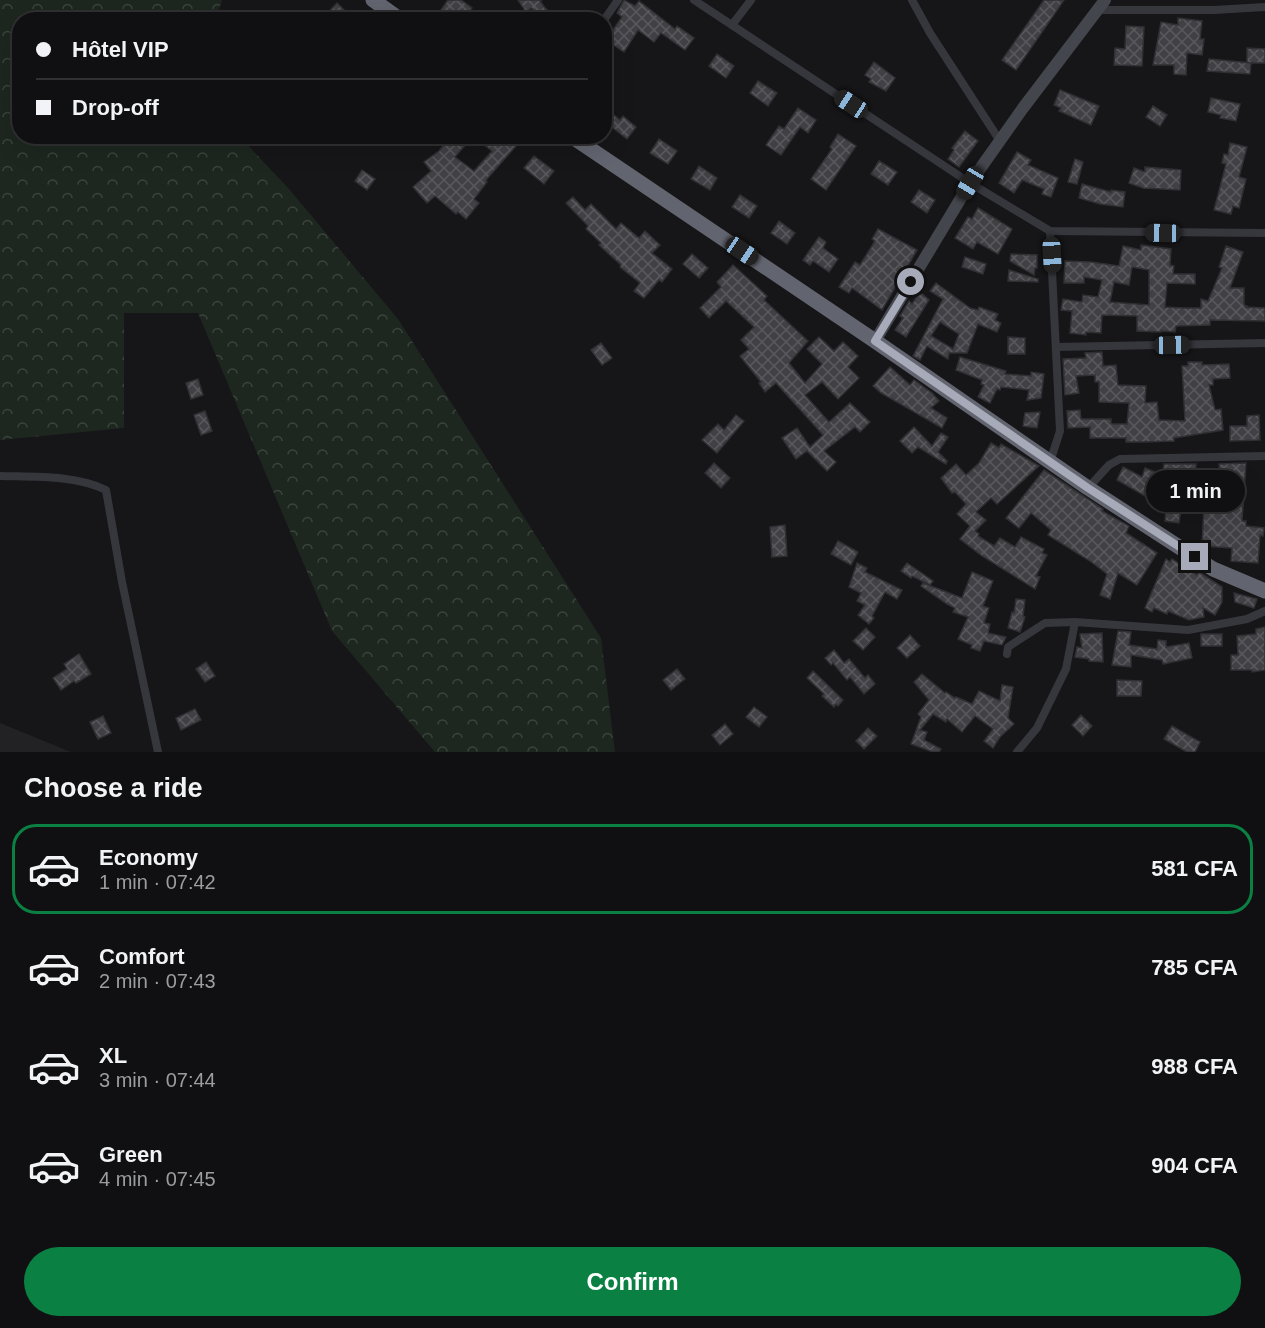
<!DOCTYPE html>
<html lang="en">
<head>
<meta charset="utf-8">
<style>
  :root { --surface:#101012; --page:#19191b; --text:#f1f3f6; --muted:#9c9d9f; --line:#303032; --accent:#0b8043 }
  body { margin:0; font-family:Arial,sans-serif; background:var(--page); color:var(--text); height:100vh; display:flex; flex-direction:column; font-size:22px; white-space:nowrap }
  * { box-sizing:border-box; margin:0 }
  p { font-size:20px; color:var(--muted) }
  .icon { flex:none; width:33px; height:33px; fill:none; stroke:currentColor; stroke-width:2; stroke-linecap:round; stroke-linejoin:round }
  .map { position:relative; height:752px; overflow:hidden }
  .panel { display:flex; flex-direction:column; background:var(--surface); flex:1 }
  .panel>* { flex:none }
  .guide { position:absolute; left:12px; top:12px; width:600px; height:132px; border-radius:24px; box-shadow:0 6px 24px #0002,0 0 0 2px var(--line); display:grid; align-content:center; height:132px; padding:0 24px; background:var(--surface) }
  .end { position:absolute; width:27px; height:27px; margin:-14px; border:8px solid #a7abb9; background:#111; box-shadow:0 0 0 3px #111 }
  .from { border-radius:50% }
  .bubble { position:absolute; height:42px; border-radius:21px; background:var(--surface); box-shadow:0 6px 24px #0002,0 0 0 2px var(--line); font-size:20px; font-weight:600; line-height:42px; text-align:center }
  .car { position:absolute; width:18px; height:36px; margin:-18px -9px; border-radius:8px; box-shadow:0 0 4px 2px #0007; background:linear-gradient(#222 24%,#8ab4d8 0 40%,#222 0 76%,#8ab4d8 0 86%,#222 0) }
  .guide b { display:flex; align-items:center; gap:21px; height:57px; font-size:22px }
  .guide b+b { border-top:2px solid var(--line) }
  .guide i { width:15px; height:15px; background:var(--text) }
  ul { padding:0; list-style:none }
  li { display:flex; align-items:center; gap:18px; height:90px; margin:0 12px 9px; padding:0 12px; border:3px solid transparent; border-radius:24px }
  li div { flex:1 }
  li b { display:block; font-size:22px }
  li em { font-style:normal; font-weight:600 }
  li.on { border-color:var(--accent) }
  li>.icon { width:54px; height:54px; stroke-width:1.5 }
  h2 { padding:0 24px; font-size:27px; line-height:72px }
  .action { display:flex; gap:12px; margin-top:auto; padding:12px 24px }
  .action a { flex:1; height:69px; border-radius:36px; background:var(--accent); color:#fff; font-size:24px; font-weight:600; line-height:69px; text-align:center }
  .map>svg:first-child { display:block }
</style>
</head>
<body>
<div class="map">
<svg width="1265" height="752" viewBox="0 0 1265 752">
  <defs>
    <pattern id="forest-crowns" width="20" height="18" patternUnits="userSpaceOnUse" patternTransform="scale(1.5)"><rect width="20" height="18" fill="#1d261f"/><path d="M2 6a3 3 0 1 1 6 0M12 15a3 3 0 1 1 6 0" fill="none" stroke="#3b433d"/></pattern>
    <pattern id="building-cross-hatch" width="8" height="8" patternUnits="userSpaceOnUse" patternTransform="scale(1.5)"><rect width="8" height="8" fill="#404045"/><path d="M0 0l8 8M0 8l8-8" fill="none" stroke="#59595e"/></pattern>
  </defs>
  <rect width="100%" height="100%" fill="#161618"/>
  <path fill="#222225" d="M0,723L71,752H0Z"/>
  <path fill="url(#forest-crowns)" d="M0,0H222L216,19L20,20V136L240,137L289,189L398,319L601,638L615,752H435L332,631L198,313H124V428L0,440Z"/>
  <g fill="url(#building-cross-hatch)" stroke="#303034" stroke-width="1.5" fill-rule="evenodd">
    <path d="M448,0H461L472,8L463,20H434Z"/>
    <path d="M518,0H542L540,1L545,8L559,20H545L531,8L526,12Z"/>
    <path d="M624,0L635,6L639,1L675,29L677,26L694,38L685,50L661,33L654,42L638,30L624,52L606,40L622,17L617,13Z"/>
    <path d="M1044,0H1064L1016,70L1002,60Z"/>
    <path d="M337,3L354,20H321Z"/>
    <path d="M1178,18L1202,21L1200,39H1204L1202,55L1187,53L1186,75L1174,74V65H1153L1161,22L1178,25Z"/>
    <path d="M1126,26L1144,27L1142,66L1114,65L1115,48L1125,49Z"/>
    <path d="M1247,48L1265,49V63H1247Z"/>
    <path d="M717,54L734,66L726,78L709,66Z"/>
    <path d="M1209,59L1251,63L1250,74L1207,71Z"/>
    <path d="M874,62L895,78L886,91L869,82L871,79L865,75Z"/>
    <path d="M758,81L777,93L768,106L750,93Z"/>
    <path d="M1060,90L1099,106L1091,125L1059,111L1061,108L1054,105Z"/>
    <path d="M1211,98L1240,104L1236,121L1220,118L1221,115L1208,112Z"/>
    <path d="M1153,106L1167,115L1160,126L1146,117Z"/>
    <path d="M604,107L620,120L623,116L636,127L627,139L604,121Z"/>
    <path d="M798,108L816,120L808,133L800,127L781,155L766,145L779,126L784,129Z"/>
    <path d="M965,131L978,141L959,167L948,159L954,150L952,148Z"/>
    <path d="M838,134L856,146L826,190L811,179L832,149L830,147Z"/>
    <path d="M451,136H459L467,143L455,157L474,171L492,151L473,136H525L486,180L487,182L474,199L479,203L466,219L458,212L456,214L435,196L427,203L413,187L431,171L424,162L439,151Z"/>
    <path d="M659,139L677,151L668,164L650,153Z"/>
    <path d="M1230,143L1247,147L1239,177L1246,179L1239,208L1233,206L1231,214L1214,210L1226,164L1222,163L1224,154L1228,155Z"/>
    <path d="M1017,152L1031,160L1028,165L1058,178L1051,197L1042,194L1044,189L1022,180L1014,193L999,183Z"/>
    <path d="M534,156L554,171L544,184L524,168Z"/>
    <path d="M1075,159L1083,162L1077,184L1068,182Z"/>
    <path d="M879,161L897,172L888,185L871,174Z"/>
    <path d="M699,166L717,178L710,190L691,179Z"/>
    <path d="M1145,167L1181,170L1180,190L1143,188L1129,183L1134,168L1145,172Z"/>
    <path d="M362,170L375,179L367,190L355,181Z"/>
    <path d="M1082,184L1111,192V190L1125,192L1123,207L1100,204L1079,198Z"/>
    <path d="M919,190L935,200L927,213L911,202Z"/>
    <path d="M740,195L757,206L749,218L732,207Z"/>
    <path d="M573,197L585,210L591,204L616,229L621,223L639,238L645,231L660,245L652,253L672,269L662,282L659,280L644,298L634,291L640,283L620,267L621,265L599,245L601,243L586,229L588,226L566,203Z"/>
    <path d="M978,208L1012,229L998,254L977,242L973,249L955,238L968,217L972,219Z"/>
    <path d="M779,221L795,233L787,244L771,233Z"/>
    <path d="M878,229L917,250L882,310L852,288L849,293L839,287L855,262L860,265L875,241L872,239Z"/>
    <path d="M819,237L826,242L823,248L838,259L829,272L813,261L810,265L803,260Z"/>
    <path d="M1141,245L1171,249L1170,265L1174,266L1173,274H1195V284L1167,283L1165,307L1184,308H1201V299L1208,301L1222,268L1219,267L1226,246L1243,252L1230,288H1244V305L1247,306L1246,307L1265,308V321L1210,320V325L1176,326L1175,332L1161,331V332L1137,331V316L1102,315L1101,333L1086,332V335L1070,333L1072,311L1061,310L1063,299L1082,302L1083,295L1098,297L1102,280L1084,277V283H1064L1065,261L1091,262L1119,266L1123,246L1141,250ZM1132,267L1149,270V305L1110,302L1114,282L1129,285Z"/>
    <path d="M692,254L708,268L699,278L683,264Z"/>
    <path d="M1011,254L1037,255V268H1035L1034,275L1010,261Z"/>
    <path d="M965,257L986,264L983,274L962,267Z"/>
    <path d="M733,265L767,296L764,300L808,341L789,363L805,383L822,364L807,349L819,337L834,351L843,342L858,356L848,367L859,378L838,399L822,382L805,395L829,422L850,403L870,422L860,432L855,427L824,451L836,462L827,471L807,451L796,459L782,438L797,428L810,447L823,435L776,383L765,392L759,383L761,382L740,356L749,349L741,340L754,327L726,301L709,318L700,308L721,287L717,282Z"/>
    <path d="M1009,270L1038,279V282L1008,281Z"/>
    <path d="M936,283L970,308L978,310L979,307L998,314L995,320L1001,323L997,332L978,324L967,353H949L948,359L927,346L920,360L913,356L943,299L930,291ZM940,322L959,334L953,349L931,336Z"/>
    <path d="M920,292L929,300L906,337L895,330L903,318L900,316L909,301L912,304Z"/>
    <path d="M1008,337L1025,338V354H1008Z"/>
    <path d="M601,343L612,358L602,365L591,350Z"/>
    <path d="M1102,352L1103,366L1116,365L1118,385L1146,386L1145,403L1157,402L1159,420L1185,421L1182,366H1188V362H1202V365L1229,364L1230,378L1213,379V385H1209L1215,410L1221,409L1223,430L1174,438V441L1145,442H1126V438H1090V427L1068,428L1067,411L1080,410L1081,419H1111V424H1127L1129,403L1099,402V382H1095V375L1076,376L1079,393L1065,395L1063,359L1086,358L1085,353Z"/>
    <path d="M960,357L1006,371L1005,374L1031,376V372L1044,374L1041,398L1027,400L1029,390L1001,387L1000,390L997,389L990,403L978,397L984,385L981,384L982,380L956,370Z"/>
    <path d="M890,367L910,385L914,380L932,393L939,401L931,408L947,418L942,428L881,393L873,386Z"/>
    <path d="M198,379L203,395L191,399L186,383Z"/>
    <path d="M205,411L212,431L201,435L194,415Z"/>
    <path d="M1040,412L1037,428L1023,426L1025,413Z"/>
    <path d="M736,415L744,421L717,453L702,440L718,424L724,430Z"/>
    <path d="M1259,415L1260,440L1230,441V426H1247V416Z"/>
    <path d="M914,427L932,446L941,433L948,437L938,452L947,461L946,464L918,447L912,453L900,441Z"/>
    <path d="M991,443L999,448L1001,444L1039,466L997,504L991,498L976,512L986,520L975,531L979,534L978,536L994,546L1000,538L1015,547L1021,537L1044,549L1042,553L1047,555L1036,576L1040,577L1035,589L982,556L960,539L970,526L957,514L966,504L955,492L952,493L941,478L956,464L966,475L979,463Z"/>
    <path d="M714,463L730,478L721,488L705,473Z"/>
    <path d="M1246,463L1242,521H1246V526L1264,528L1263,536L1260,535L1258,563L1231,561L1232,548L1202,546L1204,504L1182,503L1179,523L1165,521L1167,502L1161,501L1164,464H1196L1195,487L1220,488L1219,464Z"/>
    <path d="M1123,467L1142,477L1145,468L1155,472L1145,496L1117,480Z"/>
    <path d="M1044,470L1103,509L1102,511L1129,526L1126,533L1157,553L1137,585L1118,573L1110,599L1100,595L1107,574L1090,561L1048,535L1051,530L1031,513L1019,528L1006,518Z"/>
    <path d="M785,525L787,556L772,557L770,527Z"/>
    <path d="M838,541L858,552L851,565L831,554Z"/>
    <path d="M1166,559L1170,562L1172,559L1197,575L1199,572L1222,587V602L1215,615L1203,608L1204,617L1189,620L1168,611L1167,614L1154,608L1152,612L1145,608Z"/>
    <path d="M857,563L867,568L865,572L902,590L897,599L885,592L872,616L874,618L869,624L858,615L865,605L857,601L861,593L849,587Z"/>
    <path d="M907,563L933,581L930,585L912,576L911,578L901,571Z"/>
    <path d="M972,572L993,581L983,606L989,608L984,623L990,624L988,633L1006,637L1002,645L984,641L980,651L971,648L972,645L958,639L968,617L953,612L955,608L947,604L921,586L923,583L962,598Z"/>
    <path d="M1234,593L1257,599L1254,608L1235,602Z"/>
    <path d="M1016,599L1025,600L1023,616L1025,617L1020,632L1008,628L1012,612L1014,613Z"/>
    <path d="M1265,627V670L1252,672V670H1231V655H1238L1237,636L1256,634V629Z"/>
    <path d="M866,628L875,637L863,650L853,641Z"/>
    <path d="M1118,631L1131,632L1129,645L1157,649L1158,640L1166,641V647L1189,643L1192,658L1163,664L1162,660L1131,655V667L1112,665Z"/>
    <path d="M1102,633L1103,662L1089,661V659L1075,657L1077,647L1082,648L1080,634Z"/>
    <rect x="1201" y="634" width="21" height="12"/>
    <path d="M910,635L920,646L907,658L897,648Z"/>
    <path d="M834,650L844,663L849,659L865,678L868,675L875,684L864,694L850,677L847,680L833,663L831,665L825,658Z"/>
    <path d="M79,654L91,674L76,683L74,681L61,690L53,678L67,669L64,664Z"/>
    <path d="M206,662L215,676L205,682L196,669Z"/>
    <path d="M677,669L685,679L671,690L663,680Z"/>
    <path d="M813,671L843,700L838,706L836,704L834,707L822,696L824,694L807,678Z"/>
    <path d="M922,674L945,693L946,692L955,698L956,697L972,704L979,691L1000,701L1002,685L1013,687L1008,718L1014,724L1000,737L993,748L984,741L993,729L975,716L962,732L947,719L946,722L933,714L920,730L927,732L924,740L941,749L939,752H933L911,744L921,717L918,714L929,700L914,682Z"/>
    <path d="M1117,680L1142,681L1141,696H1117Z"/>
    <path d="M754,707L767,717L759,727L746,717Z"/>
    <path d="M195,709L201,720L181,730L176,718Z"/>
    <path d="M1081,715L1092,726L1083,736L1072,725Z"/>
    <path d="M103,716L111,733L98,739L90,722Z"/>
    <path d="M725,724L733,734L720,745L712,735Z"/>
    <path d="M1172,726L1200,742L1195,752H1187L1164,739Z"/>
    <path d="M868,728L877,736L864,749L856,741Z"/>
  </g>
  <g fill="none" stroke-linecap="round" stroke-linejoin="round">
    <g stroke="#36373d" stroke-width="8">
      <path d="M694,0L970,183L1050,231L1265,233"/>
      <path d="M912,0L930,33L1000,141"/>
      <path d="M1099,10H1214L1265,7"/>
      <path d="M604,20L618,0"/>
      <path d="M732,25L751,0"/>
      <path d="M1056,347L1265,343"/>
      <path d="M1050,462L1060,431L1050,231"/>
      <path d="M0,476C34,477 75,475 106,490L122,582L158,752"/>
      <path d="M1088,488L1109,465L1120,459L1265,456"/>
      <path d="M1007,654L1008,647L1045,623L1075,622L1188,630L1247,619L1265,611"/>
      <path d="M1017,752L1037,728L1066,669L1075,622"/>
    </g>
    <path stroke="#44464d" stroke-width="12" d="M875,341L970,183L1023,108L1105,0"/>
    <g stroke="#62646f" stroke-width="15">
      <path d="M373,0L401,20"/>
      <path d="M571,136L875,341L1088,488L1213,569L1265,591"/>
    </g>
  </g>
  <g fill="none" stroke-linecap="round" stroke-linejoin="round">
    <path stroke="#a7abb9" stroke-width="8" d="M911,282L875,341L1088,488L1195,557"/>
  </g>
</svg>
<i class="end from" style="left:911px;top:282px"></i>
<i class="end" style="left:1195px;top:557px"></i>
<div class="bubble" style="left:1146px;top:470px;width:99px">1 min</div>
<i class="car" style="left:851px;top:104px;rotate:303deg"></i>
<i class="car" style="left:970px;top:183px;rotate:211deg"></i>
<i class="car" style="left:1163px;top:233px;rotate:271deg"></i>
<i class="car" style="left:742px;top:251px;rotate:124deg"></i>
<i class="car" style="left:1052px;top:255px;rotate:177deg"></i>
<i class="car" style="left:1172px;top:345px;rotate:89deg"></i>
<div class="guide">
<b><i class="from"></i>Hôtel VIP</b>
<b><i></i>Drop-off</b>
</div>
</div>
<section class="panel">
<h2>Choose a ride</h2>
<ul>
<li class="on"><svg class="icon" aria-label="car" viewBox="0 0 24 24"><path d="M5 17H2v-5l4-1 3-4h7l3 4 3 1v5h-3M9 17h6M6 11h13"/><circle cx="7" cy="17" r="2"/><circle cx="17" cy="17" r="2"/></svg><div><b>Economy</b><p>1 min · 07:42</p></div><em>581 CFA</em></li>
<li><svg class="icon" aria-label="car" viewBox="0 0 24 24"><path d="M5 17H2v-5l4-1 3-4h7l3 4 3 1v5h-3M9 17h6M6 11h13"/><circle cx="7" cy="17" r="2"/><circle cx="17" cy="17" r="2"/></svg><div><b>Comfort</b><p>2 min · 07:43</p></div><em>785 CFA</em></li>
<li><svg class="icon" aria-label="car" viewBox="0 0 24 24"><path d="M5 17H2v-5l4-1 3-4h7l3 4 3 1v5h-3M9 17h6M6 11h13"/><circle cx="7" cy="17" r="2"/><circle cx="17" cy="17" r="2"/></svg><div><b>XL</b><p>3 min · 07:44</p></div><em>988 CFA</em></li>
<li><svg class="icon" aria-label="car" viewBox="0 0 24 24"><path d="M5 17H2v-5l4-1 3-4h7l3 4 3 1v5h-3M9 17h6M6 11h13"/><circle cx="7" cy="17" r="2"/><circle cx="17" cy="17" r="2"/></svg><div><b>Green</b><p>4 min · 07:45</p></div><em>904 CFA</em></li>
</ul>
<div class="action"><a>Confirm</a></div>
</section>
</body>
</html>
